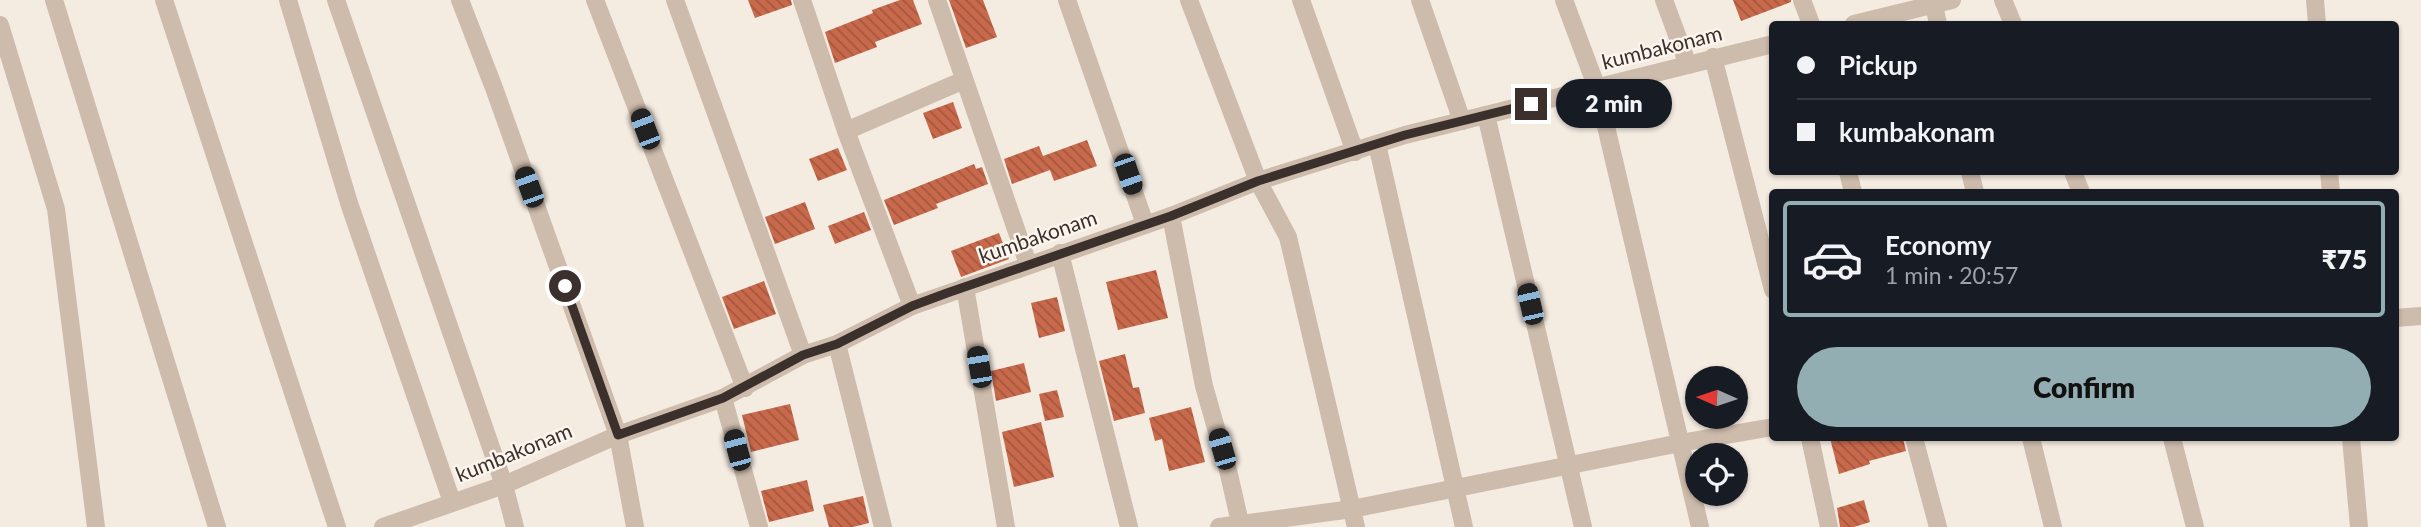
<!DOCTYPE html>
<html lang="en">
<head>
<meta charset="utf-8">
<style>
  :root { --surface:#171b24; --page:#242831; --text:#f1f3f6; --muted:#9ea1a6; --line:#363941; --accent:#92aeb2 }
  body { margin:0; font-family:Lato,sans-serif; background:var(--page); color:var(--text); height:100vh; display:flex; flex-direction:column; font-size:26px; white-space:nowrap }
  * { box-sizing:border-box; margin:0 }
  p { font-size:23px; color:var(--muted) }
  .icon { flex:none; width:38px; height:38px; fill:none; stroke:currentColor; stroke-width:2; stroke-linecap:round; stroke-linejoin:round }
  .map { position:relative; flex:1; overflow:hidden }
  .drawer { position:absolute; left:1769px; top:189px; width:630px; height:252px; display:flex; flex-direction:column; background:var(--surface); border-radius:7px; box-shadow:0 2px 5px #0004 }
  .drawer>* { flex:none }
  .top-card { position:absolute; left:1769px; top:21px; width:630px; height:154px; border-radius:7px; box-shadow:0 2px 5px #0004; display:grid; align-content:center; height:154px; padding:0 28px; background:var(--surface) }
  .needle { width:46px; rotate:273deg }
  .controls { position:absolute; left:1685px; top:366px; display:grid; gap:14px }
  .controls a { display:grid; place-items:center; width:63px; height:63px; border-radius:50%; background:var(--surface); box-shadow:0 2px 5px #0004; font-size:35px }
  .end { position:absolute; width:32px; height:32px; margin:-16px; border:9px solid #3b302b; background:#fff; box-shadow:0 0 0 4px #fff }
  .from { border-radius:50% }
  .bubble { position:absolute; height:49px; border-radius:24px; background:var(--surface); box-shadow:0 2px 5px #0004; font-size:23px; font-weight:800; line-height:49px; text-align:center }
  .car { position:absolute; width:21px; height:42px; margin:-21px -10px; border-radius:9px; box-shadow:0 0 5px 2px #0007; background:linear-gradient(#222 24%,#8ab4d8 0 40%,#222 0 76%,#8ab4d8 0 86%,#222 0) }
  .top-card b { display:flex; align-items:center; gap:24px; height:66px; font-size:26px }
  .top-card b+b { border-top:2px solid var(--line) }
  .top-card i { width:18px; height:18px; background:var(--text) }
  ul { padding:12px 0 0; list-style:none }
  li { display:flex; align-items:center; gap:21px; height:116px; margin:0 14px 10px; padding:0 14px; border:4px solid transparent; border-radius:7px }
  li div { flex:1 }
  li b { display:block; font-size:26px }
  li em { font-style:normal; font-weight:800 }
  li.selected { border-color:var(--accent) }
  li>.icon { width:63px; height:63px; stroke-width:1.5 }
  .action { display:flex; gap:14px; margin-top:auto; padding:14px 28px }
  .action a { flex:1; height:80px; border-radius:42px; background:var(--accent); color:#111; font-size:28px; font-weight:800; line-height:80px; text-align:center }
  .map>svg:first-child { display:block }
</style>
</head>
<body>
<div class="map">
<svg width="2421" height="527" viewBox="0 0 2421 527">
  <defs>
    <pattern id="building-back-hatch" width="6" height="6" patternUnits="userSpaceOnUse" patternTransform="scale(1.75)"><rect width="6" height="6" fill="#c8694b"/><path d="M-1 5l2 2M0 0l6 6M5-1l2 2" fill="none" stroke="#a4573f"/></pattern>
  </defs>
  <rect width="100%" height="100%" fill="#f4ebe1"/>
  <g fill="url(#building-back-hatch)">
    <path d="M748,0H791L792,5L755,18Z"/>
    <path d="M900,0H913L922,24L875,42L877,47L835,63L825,32L873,13L872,10Z"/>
    <path d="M949,0H983L997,37L966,48Z"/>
    <path d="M1733,0H1791V2L1741,21Z"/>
    <path d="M953,102L962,128L933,139L923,113Z"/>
    <path d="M1087,140L1097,166L1054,181L1050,170L1012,184L1004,159L1039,146L1043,156Z"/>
    <path d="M838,148L847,170L818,181L809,159Z"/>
    <path d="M974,164L976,169L982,167L988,184L936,204L938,208L894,225L884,200Z"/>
    <path d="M805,202L815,229L775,244L765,217Z"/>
    <path d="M864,212L871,230L835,244L828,226Z"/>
    <path d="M999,233L1009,259L961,277L951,251Z"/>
    <path d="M1156,270L1168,318L1118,330L1106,282Z"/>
    <path d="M764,281L776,314L734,329L722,297Z"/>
    <path d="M1057,297L1065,331L1039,338L1031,303Z"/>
    <path d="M1125,354L1133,388L1139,387L1145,413L1114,421L1099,361Z"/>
    <path d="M1024,363L1031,392L996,401L991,371Z"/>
    <path d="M1057,390L1064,417L1045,421L1039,394Z"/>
    <path d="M790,404L799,440L751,452L742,415Z"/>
    <path d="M1191,407L1205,462L1169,471L1162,439L1155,441L1149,418Z"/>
    <path d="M1041,422L1054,477L1014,487L1002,432Z"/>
    <path d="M1830,438H1903L1906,451L1869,461L1870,464L1839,474Z"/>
    <path d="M807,480L814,511L769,522L761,491Z"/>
    <path d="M863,496L869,523L853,527H829L823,505Z"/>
    <path d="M1864,500L1870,522L1854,527H1840L1837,508Z"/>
  </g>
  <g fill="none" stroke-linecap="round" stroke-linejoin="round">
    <g stroke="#cdbbac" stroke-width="18">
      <path d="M54,0L217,527"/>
      <path d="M164,0L337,527"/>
      <path d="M288,0L349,203L452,502"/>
      <path d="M336,0L504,485L515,527"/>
      <path d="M460,0L494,88L618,435L635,527"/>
      <path d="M595,0L745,388"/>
      <path d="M675,0L803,355"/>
      <path d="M802,0L846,131L912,306"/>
      <path d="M937,0L1028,264"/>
      <path d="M1067,0L1145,224"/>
      <path d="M1189,0L1258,181L1288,237L1356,527"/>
      <path d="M1301,0L1355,152"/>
      <path d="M1420,0L1462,121"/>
      <path d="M1564,0L1597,88L1700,527"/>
      <path d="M1664,0L1688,65"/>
      <path d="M1802,0L1811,24"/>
      <path d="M2003,0L2013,24"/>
      <path d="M2315,0L2317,24"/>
      <path d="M1934,5L1938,24"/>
      <path d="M1854,24L1952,0"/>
      <path d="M0,25L56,209L96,527"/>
      <path d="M1713,57L1773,290"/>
      <path d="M1486,115L1583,527"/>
      <path d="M846,131L964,80"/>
      <path d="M1377,144L1464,527"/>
      <path d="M1848,172L1853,192"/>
      <path d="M1970,172L1975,192"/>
      <path d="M2073,172L2081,192"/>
      <path d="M2329,172L2331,192"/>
      <path d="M1171,216L1204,386L1228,470L1241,527"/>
      <path d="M1060,253L1129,527"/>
      <path d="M965,287L1006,527"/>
      <path d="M2396,318L2421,316"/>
      <path d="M837,344L883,527"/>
      <path d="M723,398L759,527"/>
      <path d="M1810,438L1829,527"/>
      <path d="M1914,438L1938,527"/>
      <path d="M2031,438L2053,527"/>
      <path d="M2172,438L2195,527"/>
      <path d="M2351,438L2359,527"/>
      <path d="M383,527L504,485L618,435L723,398L803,355L837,344L912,306L1171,216L1258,181L1405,135L1773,44"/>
      <path d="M1219,527L1352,509L1680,443L1773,427"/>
    </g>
  </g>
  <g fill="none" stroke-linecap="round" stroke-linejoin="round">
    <path stroke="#3b302b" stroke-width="9" d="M565,286L618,435L723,398L803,355L837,344L912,306L947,293L1171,216L1258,181L1405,135L1531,104"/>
  </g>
  <g text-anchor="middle" stroke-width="5" stroke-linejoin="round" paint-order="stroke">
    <g font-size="21" fill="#3b302b" stroke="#fbf5ee">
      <text transform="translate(1662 48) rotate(-14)" y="7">kumbakonam</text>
      <text transform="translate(1038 237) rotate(-19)" y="7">kumbakonam</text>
      <text transform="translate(514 453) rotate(-22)" y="7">kumbakonam</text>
    </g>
  </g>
</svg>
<div class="controls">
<a><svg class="needle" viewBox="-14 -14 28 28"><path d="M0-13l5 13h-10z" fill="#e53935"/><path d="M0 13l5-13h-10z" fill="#9ea1a6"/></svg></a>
<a><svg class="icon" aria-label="locate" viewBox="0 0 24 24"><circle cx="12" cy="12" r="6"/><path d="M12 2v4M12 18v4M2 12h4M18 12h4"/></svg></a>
</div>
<i class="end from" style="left:565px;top:286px"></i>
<i class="end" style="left:1531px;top:104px"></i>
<div class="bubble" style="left:1556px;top:79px;width:116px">2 min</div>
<i class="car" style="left:645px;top:129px;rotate:339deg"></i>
<i class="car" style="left:1128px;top:174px;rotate:161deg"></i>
<i class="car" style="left:529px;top:187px;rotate:340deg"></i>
<i class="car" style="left:1530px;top:304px;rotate:347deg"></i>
<i class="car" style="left:979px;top:367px;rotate:350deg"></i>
<i class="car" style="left:1222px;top:449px;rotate:344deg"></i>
<i class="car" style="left:737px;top:450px;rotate:345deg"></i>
<div class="top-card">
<b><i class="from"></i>Pickup</b>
<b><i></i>kumbakonam</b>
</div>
<section class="drawer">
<ul>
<li class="selected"><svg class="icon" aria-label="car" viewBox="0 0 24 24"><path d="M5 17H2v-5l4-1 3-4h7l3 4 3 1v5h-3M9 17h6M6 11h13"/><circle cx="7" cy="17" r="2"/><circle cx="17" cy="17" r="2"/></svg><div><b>Economy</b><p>1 min · 20:57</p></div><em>₹75</em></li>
</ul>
<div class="action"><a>Confirm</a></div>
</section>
</div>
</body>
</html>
